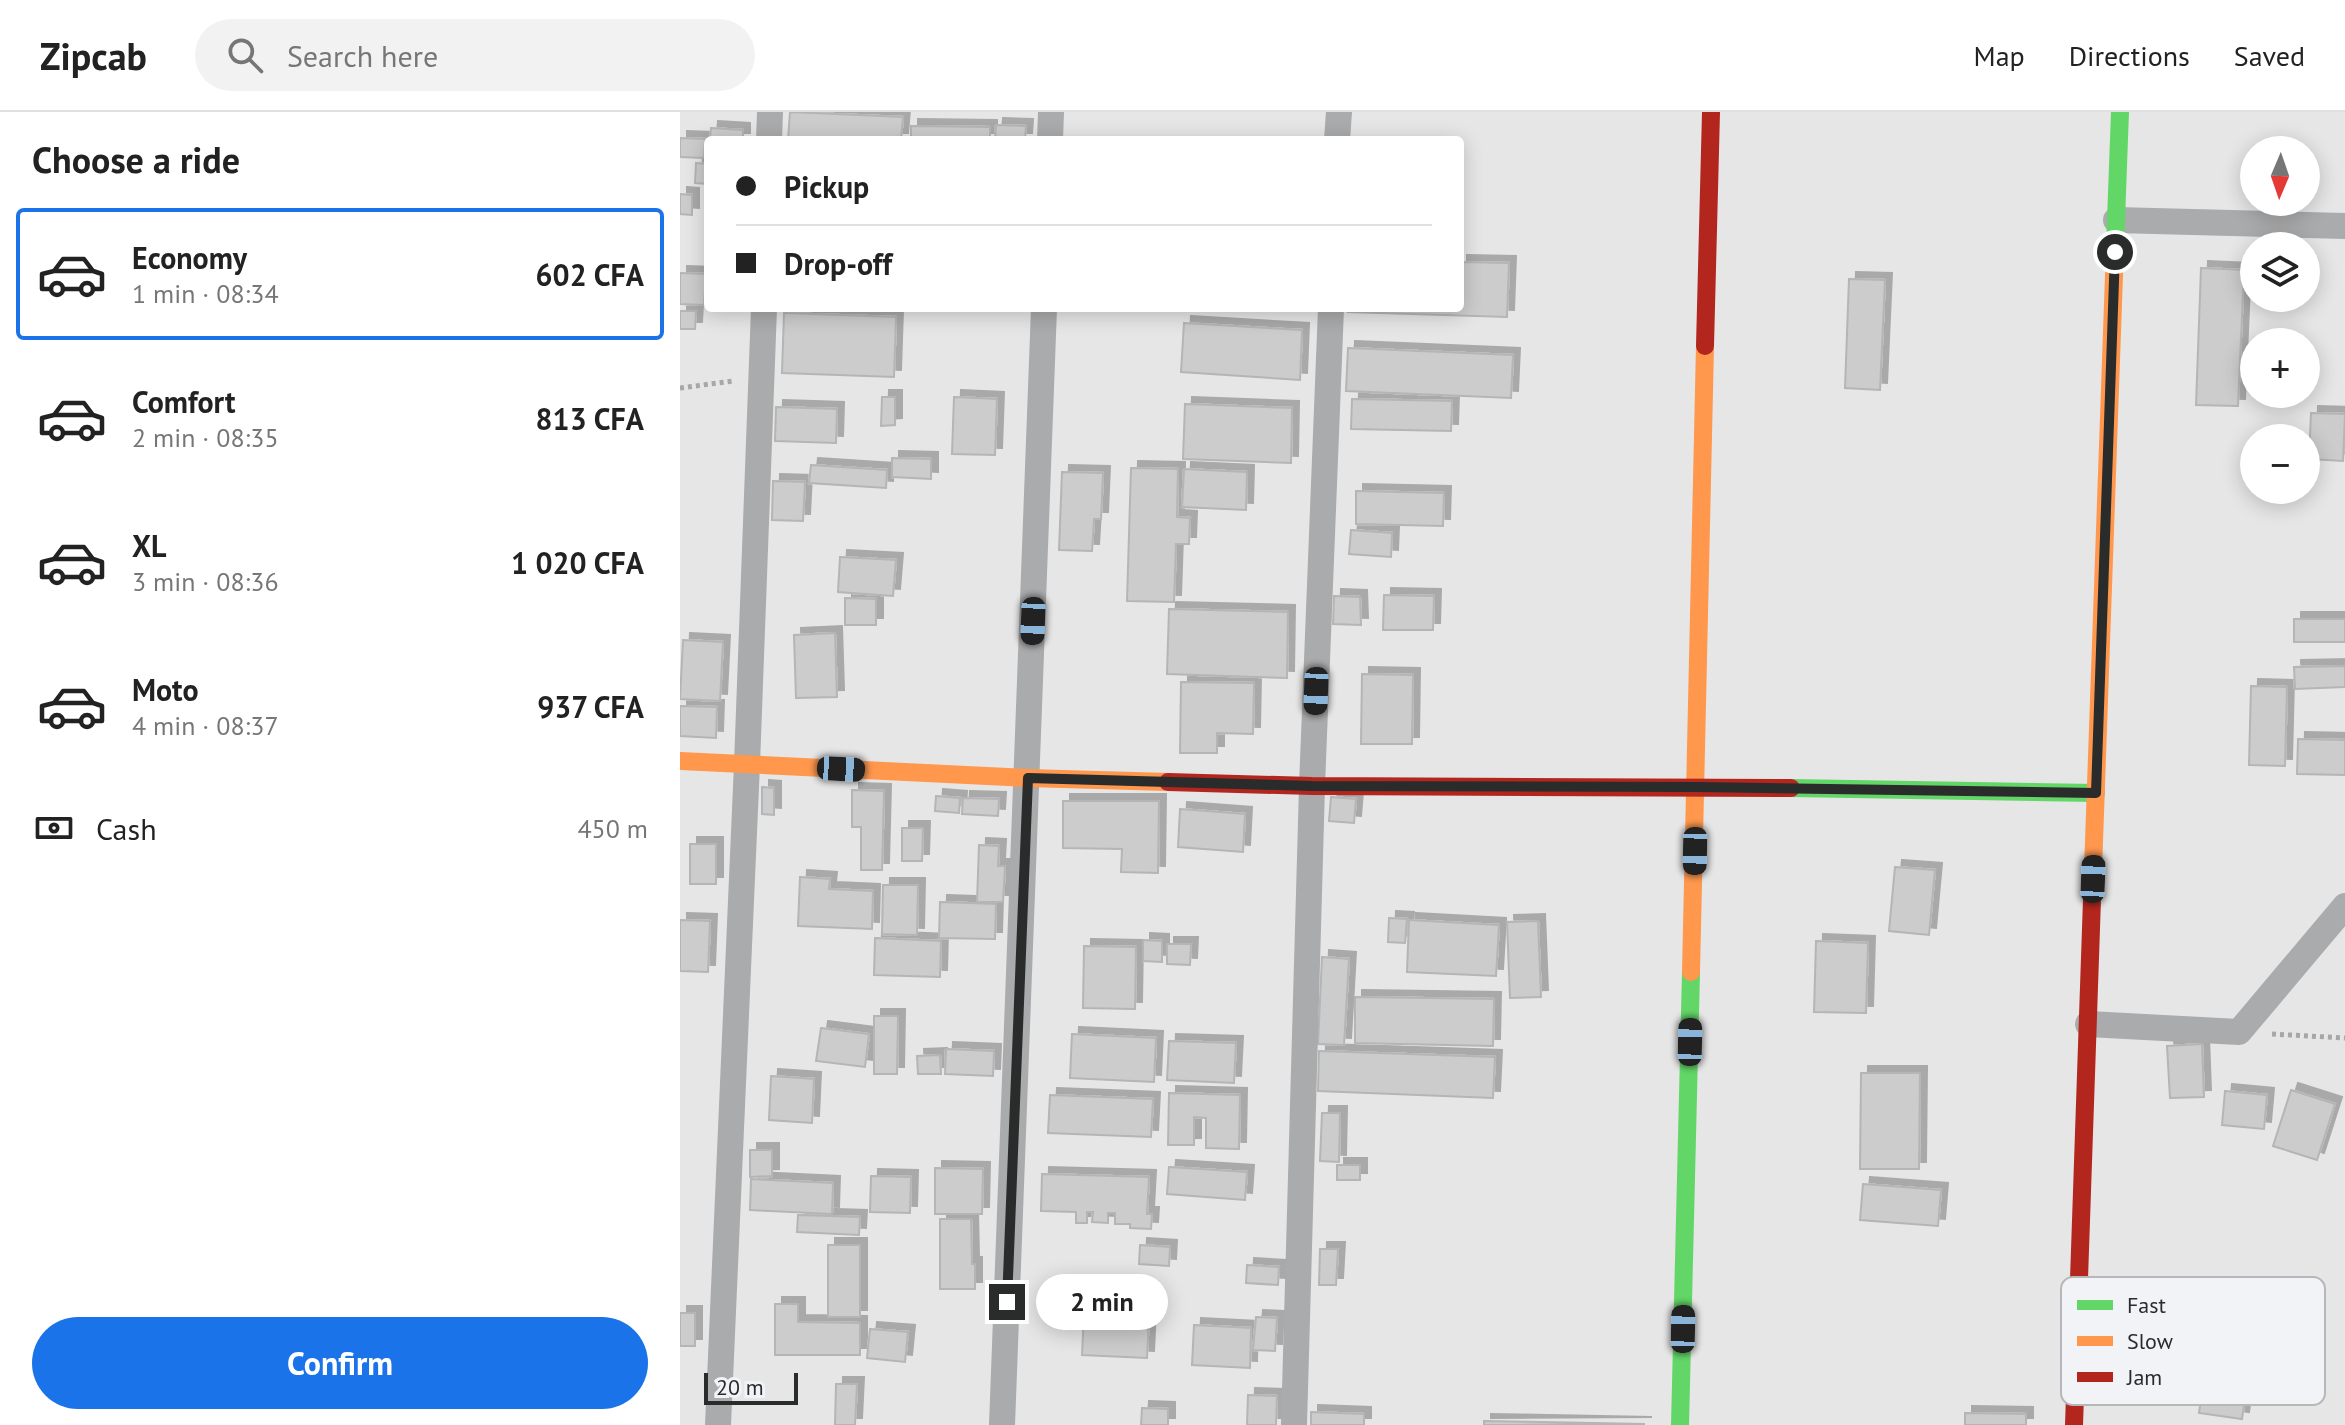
<!DOCTYPE html>
<html lang="en">
<head>
<meta charset="utf-8">
<style>
  :root { --surface:#fff; --page:#f2f2f2; --text:#222; --muted:#767676; --line:#e0e0e0; --accent:#1a73e8 }
  body { margin:0; font-family:"PT Sans",sans-serif; background:var(--page); color:var(--text); height:100vh; display:flex; flex-direction:column; font-size:30px; white-space:nowrap }
  * { box-sizing:border-box; margin:0 }
  p { font-size:26px; color:var(--muted) }
  .icon { flex:none; width:44px; height:44px; fill:none; stroke:currentColor; stroke-width:2; stroke-linecap:round; stroke-linejoin:round }
  .map { position:relative; flex:1; overflow:hidden }
  .panel { display:flex; flex-direction:column; background:var(--surface); width:680px }
  .panel>* { flex:none }
  .top-card { position:absolute; left:24px; top:24px; width:760px; height:176px; border-radius:8px; box-shadow:0 4px 20px #0003; display:grid; align-content:center; height:176px; padding:0 32px; background:var(--surface) }
  .needle { width:52px; rotate:182deg }
  .controls { position:absolute; left:1560px; top:24px; display:grid; gap:16px }
  .controls a { display:grid; place-items:center; width:80px; height:80px; border-radius:50%; background:var(--surface); box-shadow:0 4px 20px #0003; font-size:40px }
  .scale { position:absolute; left:24px; bottom:20px; width:94px; box-sizing:border-box; padding-left:8px; border:4px solid #2a2b2b; border-top:0; font-size:22px; line-height:28px; white-space:nowrap; color:#2a2b2b; -webkit-text-stroke:6px #f2f3f6; paint-order:stroke }
  .end { position:absolute; width:36px; height:36px; margin:-18px; border:10px solid #2a2b2b; background:#fff; box-shadow:0 0 0 4px #fff }
  .from { border-radius:50% }
  .bubble { position:absolute; height:56px; border-radius:28px; background:var(--surface); box-shadow:0 4px 20px #0003; font-size:26px; font-weight:700; line-height:56px; text-align:center }
  .car { position:absolute; width:24px; height:48px; margin:-24px -12px; border-radius:10px; box-shadow:0 0 6px 2px #0007; background:linear-gradient(#222 24%,#8ab4d8 0 40%,#222 0 76%,#8ab4d8 0 86%,#222 0) }
  .top-card b { display:flex; align-items:center; gap:28px; height:76px; font-size:30px }
  .top-card b+b { border-top:2px solid var(--line) }
  .top-card i { width:20px; height:20px; background:var(--text) }
  ul { padding:0; list-style:none }
  li { display:flex; align-items:center; gap:24px; height:132px; margin:0 16px 12px; padding:0 16px; border:4px solid transparent; border-radius:8px }
  li div { flex:1 }
  li b { display:block; font-size:30px }
  li em { font-style:normal; font-weight:700 }
  li.current { border-color:var(--accent) }
  li>.icon { width:72px; height:72px; stroke-width:1.5 }
  h2 { padding:0 32px; font-size:36px; line-height:96px }
  .pay { display:flex; align-items:center; gap:20px; height:88px; padding:0 32px; font-size:30px }
  .pay p { margin-inline-start:auto }
  .action { display:flex; gap:16px; margin-top:auto; padding:16px 32px }
  .action a { flex:1; height:92px; border-radius:48px; background:var(--accent); color:#fff; font-size:32px; font-weight:700; line-height:92px; text-align:center }
  header { display:flex; align-items:center; gap:48px; box-sizing:border-box; height:112px; padding:0 40px; background:var(--surface); border-bottom:2px solid var(--line) }
  header strong { font-size:38px }
  nav { display:flex; gap:44px; margin-inline-start:auto; font-size:28px }
  .search { width:560px; height:72px; background:var(--page); display:flex; align-items:center; gap:20px; box-sizing:border-box; padding:0 28px; border-radius:44px; color:var(--muted); font-size:30px }
  main { display:flex; flex:1; min-height:0 }
  .map>svg:first-child { display:block }
</style>
</head>
<body>
<header>
<strong>Zipcab</strong>
<div class="search"><svg class="icon" aria-label="search" viewBox="0 0 24 24"><circle cx="10" cy="10" r="6"/><path d="M15 15l6 6"/></svg>Search here</div>
<nav><a>Map</a><a>Directions</a><a>Saved</a></nav>
</header>
<main>
<section class="panel">
<h2>Choose a ride</h2>
<ul>
<li class="current"><svg class="icon" aria-label="car" viewBox="0 0 24 24"><path d="M5 17H2v-5l4-1 3-4h7l3 4 3 1v5h-3M9 17h6M6 11h13"/><circle cx="7" cy="17" r="2"/><circle cx="17" cy="17" r="2"/></svg><div><b>Economy</b><p>1 min · 08:34</p></div><em>602 CFA</em></li>
<li><svg class="icon" aria-label="car" viewBox="0 0 24 24"><path d="M5 17H2v-5l4-1 3-4h7l3 4 3 1v5h-3M9 17h6M6 11h13"/><circle cx="7" cy="17" r="2"/><circle cx="17" cy="17" r="2"/></svg><div><b>Comfort</b><p>2 min · 08:35</p></div><em>813 CFA</em></li>
<li><svg class="icon" aria-label="car" viewBox="0 0 24 24"><path d="M5 17H2v-5l4-1 3-4h7l3 4 3 1v5h-3M9 17h6M6 11h13"/><circle cx="7" cy="17" r="2"/><circle cx="17" cy="17" r="2"/></svg><div><b>XL</b><p>3 min · 08:36</p></div><em>1 020 CFA</em></li>
<li><svg class="icon" aria-label="car" viewBox="0 0 24 24"><path d="M5 17H2v-5l4-1 3-4h7l3 4 3 1v5h-3M9 17h6M6 11h13"/><circle cx="7" cy="17" r="2"/><circle cx="17" cy="17" r="2"/></svg><div><b>Moto</b><p>4 min · 08:37</p></div><em>937 CFA</em></li>
</ul>
<div class="pay"><svg class="icon" aria-label="cash" viewBox="0 0 24 24"><path d="M3 7h18v10H3z"/><circle cx="12" cy="12" r="2"/></svg>Cash<p>450 m</p></div>
<div class="action"><a>Confirm</a></div>
</section>
<div class="map">
<svg width="1665" height="1313" viewBox="0 0 1665 1313">
  <defs>
    <filter id="shadow"><feDropShadow dx="7" dy="-7" stdDeviation="0" flood-color="#0004"/></filter>
  </defs>
  <rect width="100%" height="100%" fill="#e6e6e7"/>
  <g fill="#cdcccd" stroke="#b5b5b6" stroke-width="2" filter="url(#shadow)">
    <path d="M110,0L223,5L221,28H108Z"/>
    <path d="M316,13L346,14L345,28H315Z"/>
    <path d="M231,14L310,15V28H231Z"/>
    <path d="M31,16L63,18V28H30Z"/>
    <path d="M0,26L25,27L24,46L0,45Z"/>
    <path d="M16,51L28,52V72L15,71Z"/>
    <path d="M0,82L12,83V103L0,102Z"/>
    <path d="M780,150L829,151L827,205L668,200L669,196H780Z"/>
    <path d="M1521,156L1564,158L1558,294L1516,293Z"/>
    <path d="M0,161L26,162L24,193L0,192Z"/>
    <path d="M1169,167L1205,168L1200,278L1165,276Z"/>
    <path d="M0,199H16L15,217H0Z"/>
    <path d="M104,201L216,205L214,265L102,261Z"/>
    <path d="M504,211L622,218L620,268L501,260Z"/>
    <path d="M668,236L833,243L831,286L666,279Z"/>
    <path d="M202,285H215V313L201,314Z"/>
    <path d="M274,285L317,287L315,343L272,342Z"/>
    <path d="M672,287L772,289L771,319L671,317Z"/>
    <path d="M505,292L612,296L611,351L503,347Z"/>
    <path d="M96,295L157,297L156,331L95,329Z"/>
    <path d="M1631,301L1665,302L1663,349L1629,347Z"/>
    <path d="M212,346L251,347V367L212,365Z"/>
    <path d="M131,353L207,358L206,376L129,371Z"/>
    <path d="M451,356L498,357L497,405L510,406L509,432H496L494,490L447,489Z"/>
    <path d="M504,357L567,360L566,398L502,395Z"/>
    <path d="M382,360L423,361L421,407H414L412,439L379,438Z"/>
    <path d="M93,369L125,370L123,409L92,408Z"/>
    <path d="M676,379L764,381L763,414L676,412Z"/>
    <path d="M671,418L712,421L711,445L669,442Z"/>
    <path d="M160,445L216,448L213,484L158,480Z"/>
    <path d="M704,483L754,484L753,518H703Z"/>
    <path d="M654,484L680,485L681,513L653,512Z"/>
    <path d="M165,486L196,487V513H165Z"/>
    <path d="M489,497L608,500L607,566L487,562Z"/>
    <rect x="1614" y="507" width="51" height="23"/>
    <path d="M155,521L157,585L116,586L114,523Z"/>
    <path d="M3,528L43,530L40,589L0,587Z"/>
    <path d="M1665,554V575L1615,577L1614,555Z"/>
    <path d="M682,562L733,563L732,632H681Z"/>
    <path d="M501,570L574,571L573,622L537,621V641H500Z"/>
    <path d="M1571,574L1607,575L1605,654L1569,653Z"/>
    <path d="M0,594L37,595L36,626L0,624Z"/>
    <path d="M1618,627L1665,628V663L1617,662Z"/>
    <path d="M82,675L94,676V703L82,702Z"/>
    <path d="M172,678L204,679L202,758H181V715H172Z"/>
    <path d="M256,684L280,686L279,701L255,699Z"/>
    <path d="M651,685L676,687L674,711L649,709Z"/>
    <path d="M283,686L319,687L318,704L282,702Z"/>
    <path d="M383,689H479L478,761L441,760L442,737L383,736Z"/>
    <path d="M500,697L565,702L563,740L498,735Z"/>
    <path d="M222,716H243L242,749H222Z"/>
    <rect x="10" y="732" width="26" height="40"/>
    <path d="M299,733L319,734L318,754H325L323,790H297Z"/>
    <path d="M1215,755L1255,758L1249,823L1209,819Z"/>
    <path d="M120,765L150,767L149,777L193,779L192,817L118,814Z"/>
    <path d="M203,773H238L237,823L202,822Z"/>
    <path d="M260,790L316,792L315,827L259,826Z"/>
    <path d="M709,806L727,807L725,831L708,830Z"/>
    <path d="M0,808L30,809L28,860L0,859Z"/>
    <path d="M729,808L819,813L816,864L727,860Z"/>
    <path d="M858,809L861,885L830,886L827,810Z"/>
    <path d="M195,826L261,829L260,865L194,863Z"/>
    <path d="M463,828L482,829V850L463,849Z"/>
    <path d="M1136,829L1188,831L1186,901L1134,900Z"/>
    <path d="M487,832H511L510,853L487,852Z"/>
    <path d="M404,834L456,835L455,897L403,896Z"/>
    <path d="M642,845L669,847L664,933L638,932Z"/>
    <path d="M675,885L814,887L813,934L675,931Z"/>
    <path d="M194,904H218L217,962H194Z"/>
    <path d="M141,916L189,922L185,955L136,949Z"/>
    <path d="M392,922L476,926L474,970L390,966Z"/>
    <path d="M489,929L556,931L554,971L487,968Z"/>
    <path d="M1522,932L1524,985L1490,986L1487,934Z"/>
    <path d="M266,937L314,939L313,964L265,962Z"/>
    <path d="M639,939L815,945L813,986L638,979Z"/>
    <path d="M260,943L261,962H238L237,944Z"/>
    <path d="M1181,961H1240L1239,1057H1180Z"/>
    <path d="M91,964L134,967L132,1011L89,1008Z"/>
    <path d="M1611,978L1655,992L1637,1048L1593,1034Z"/>
    <path d="M1545,979L1587,983L1584,1017L1542,1013Z"/>
    <path d="M489,981L560,983L559,1037L526,1036V1006L514,1005V1033H488Z"/>
    <path d="M370,983L473,987L471,1025L368,1021Z"/>
    <path d="M642,1001H660L659,1050L640,1049Z"/>
    <path d="M70,1038H92V1064L70,1065Z"/>
    <rect x="657" y="1053" width="23" height="15"/>
    <path d="M489,1055L567,1060L565,1088L487,1082Z"/>
    <path d="M255,1056L303,1057L302,1102H255Z"/>
    <path d="M362,1062L469,1065L467,1102H472L471,1117L450,1116V1112H435V1101H428V1111L412,1110L413,1100H407V1111H396V1100L361,1099Z"/>
    <path d="M191,1064L231,1065L230,1101L190,1100Z"/>
    <path d="M71,1067L153,1071L152,1102L70,1098Z"/>
    <path d="M1183,1072L1261,1078L1258,1114L1180,1108Z"/>
    <path d="M118,1103L180,1105L179,1123L117,1120Z"/>
    <path d="M260,1107H291L292,1152H295V1177H260Z"/>
    <rect x="148" y="1133" width="32" height="72"/>
    <path d="M460,1133L490,1135L489,1154L459,1152Z"/>
    <path d="M640,1137H658L656,1173H639Z"/>
    <path d="M567,1153L599,1155L598,1173L566,1171Z"/>
    <path d="M95,1192H118V1210L180,1211V1243H95Z"/>
    <path d="M404,1199L469,1203L467,1246L402,1243Z"/>
    <rect x="0" y="1201" width="15" height="33"/>
    <path d="M576,1205L597,1206L595,1239L573,1238Z"/>
    <path d="M514,1213L571,1216L570,1256L512,1253Z"/>
    <path d="M190,1217L228,1220L225,1250L187,1246Z"/>
    <path d="M1529,1232L1572,1238L1562,1307L1519,1301Z"/>
    <path d="M156,1272H177L175,1313H155Z"/>
    <path d="M568,1283L597,1284L596,1313H567Z"/>
    <path d="M462,1296L488,1297V1313H461Z"/>
    <path d="M631,1300L684,1302V1313H631Z"/>
    <path d="M1285,1301L1346,1302V1313H1285Z"/>
    <path d="M804,1309L965,1312L804,1313Z"/>
  </g>
  <g fill="none" stroke-linecap="round" stroke-linejoin="round">
    <g stroke="#a6a7a7" stroke-width="5" stroke-dasharray="4 4" stroke-linecap="butt">
      <path d="M0,276L53,269"/>
      <path d="M1592,922L1665,926"/>
    </g>
    <g stroke="#aaabac" stroke-width="26">
      <path d="M89,28L90,0"/>
      <path d="M370,28L371,0"/>
      <path d="M657,28L659,0"/>
      <path d="M1436,108L1665,114"/>
      <path d="M1408,912L1559,920L1665,794"/>
      <path d="M38,1313L67,652L84,196"/>
      <path d="M322,1313L364,196"/>
      <path d="M614,1313L632,674L651,196"/>
    </g>
    <g stroke="#63d668" stroke-width="18">
      <path d="M1435,135L1440,0"/>
      <path d="M1111,676L1416,681"/>
      <path d="M1000,1313L1011,860"/>
    </g>
    <g stroke="#ff974d" stroke-width="18">
      <path d="M0,649L348,666L488,670"/>
      <path d="M1413,758L1435,135"/>
      <path d="M1011,860L1025,234"/>
    </g>
    <g stroke="#b3261e" stroke-width="18">
      <path d="M1025,234L1031,0"/>
      <path d="M488,670L632,674L1111,676"/>
      <path d="M1394,1313L1413,758"/>
    </g>
  </g>
  <g fill="none" stroke-linecap="round" stroke-linejoin="round">
    <path stroke="#2a2b2b" stroke-width="10" d="M327,1190L348,666L632,674L1017,675L1416,681L1435,140"/>
  </g>
  <rect x="1381" y="1165" width="264" height="128" rx="12" fill="#f2f3f6" stroke="#b6b7b9" stroke-width="2"/>
  <rect x="1397" y="1188" width="36" height="10" fill="#63d668"/>
  <rect x="1397" y="1224" width="36" height="10" fill="#ff974d"/>
  <rect x="1397" y="1260" width="36" height="10" fill="#b3261e"/>
  <g font-size="22" fill="#2a2b2b">
    <text x="1447" y="1201">Fast</text>
    <text x="1447" y="1237">Slow</text>
    <text x="1447" y="1273">Jam</text>
  </g>
</svg>
<div class="controls">
<a><svg class="needle" viewBox="-14 -14 28 28"><path d="M0-13l5 13h-10z" fill="#e53935"/><path d="M0 13l5-13h-10z" fill="#767676"/></svg></a>
<a><svg class="icon" aria-label="layers" viewBox="0 0 24 24"><path d="M12 4l9 5-9 5-9-5zM3 14l9 5 9-5"/></svg></a>
<a>+</a>
<a>−</a>
</div>
<div class="scale">20 m</div>
<i class="end from" style="left:1435px;top:140px"></i>
<i class="end" style="left:327px;top:1190px"></i>
<div class="bubble" style="left:356px;top:1162px;width:132px">2 min</div>
<i class="car" style="left:353px;top:509px;rotate:182deg"></i>
<i class="car" style="left:636px;top:579px;rotate:182deg"></i>
<i class="car" style="left:161px;top:657px;rotate:93deg"></i>
<i class="car" style="left:1015px;top:739px;rotate:181deg"></i>
<i class="car" style="left:1413px;top:767px;rotate:2deg"></i>
<i class="car" style="left:1010px;top:930px;rotate:1deg"></i>
<i class="car" style="left:1003px;top:1217px;rotate:1deg"></i>
<div class="top-card">
<b><i class="from"></i>Pickup</b>
<b><i></i>Drop-off</b>
</div>
</div>
</main>
</body>
</html>
